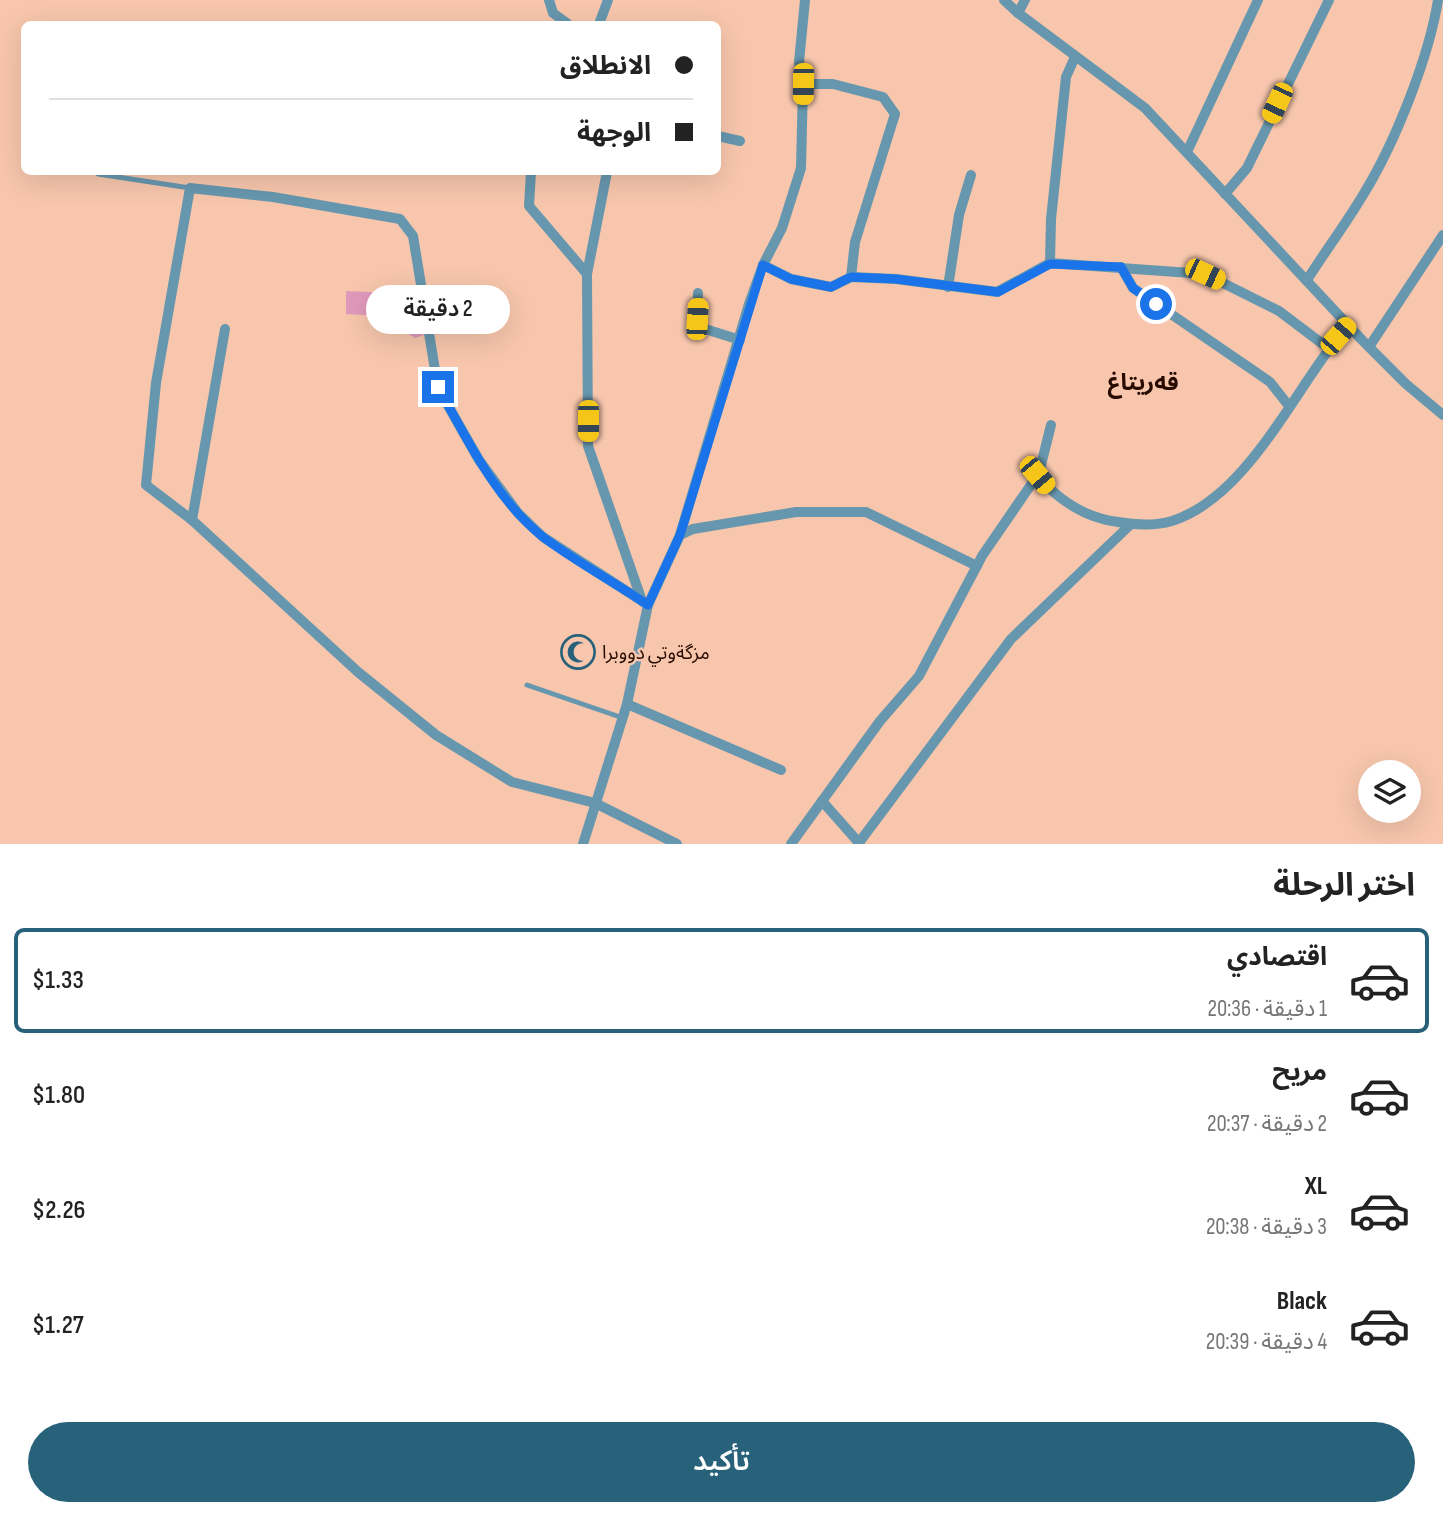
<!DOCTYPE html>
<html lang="ar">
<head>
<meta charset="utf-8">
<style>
  :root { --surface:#fff; --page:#f6f6f6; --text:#222; --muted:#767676; --line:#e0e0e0; --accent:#27617a }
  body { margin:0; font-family:"Sofia Sans Condensed","Noto Sans Arabic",sans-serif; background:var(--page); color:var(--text); direction:rtl; height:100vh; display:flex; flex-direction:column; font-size:26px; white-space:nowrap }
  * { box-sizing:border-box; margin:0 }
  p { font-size:23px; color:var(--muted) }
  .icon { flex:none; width:38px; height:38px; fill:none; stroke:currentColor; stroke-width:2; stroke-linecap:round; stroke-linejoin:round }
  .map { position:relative; height:844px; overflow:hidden; direction:ltr }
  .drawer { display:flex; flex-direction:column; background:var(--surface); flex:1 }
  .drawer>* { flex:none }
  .guide { position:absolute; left:21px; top:21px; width:700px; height:154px; border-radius:10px; box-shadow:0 7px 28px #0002; direction:rtl; display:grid; align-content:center; height:154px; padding:0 28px; background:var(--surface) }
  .tools { position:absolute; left:1358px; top:760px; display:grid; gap:14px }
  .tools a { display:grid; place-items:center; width:63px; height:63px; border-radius:50%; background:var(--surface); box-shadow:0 7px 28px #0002; font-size:35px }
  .end { position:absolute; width:32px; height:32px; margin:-16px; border:9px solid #1a73e8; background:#fff; box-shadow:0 0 0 4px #fff }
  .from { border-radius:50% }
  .bubble { position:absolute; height:49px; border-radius:24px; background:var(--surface); box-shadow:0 7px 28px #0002; font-size:23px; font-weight:600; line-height:49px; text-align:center; direction:rtl }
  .car { position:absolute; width:21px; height:42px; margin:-21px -10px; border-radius:9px; box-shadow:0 0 5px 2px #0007; background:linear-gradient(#f5c518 24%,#345 0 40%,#f5c518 0 76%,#345 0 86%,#f5c518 0) }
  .guide b { display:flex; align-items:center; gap:24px; height:66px; font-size:26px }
  .guide b+b { border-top:2px solid var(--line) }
  .guide i { width:18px; height:18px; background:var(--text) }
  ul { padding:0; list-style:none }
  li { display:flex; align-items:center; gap:21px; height:105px; margin:0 14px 10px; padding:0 14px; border:4px solid transparent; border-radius:10px }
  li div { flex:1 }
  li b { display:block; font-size:26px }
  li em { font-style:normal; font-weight:600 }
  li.active { border-color:var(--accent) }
  li>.icon { width:63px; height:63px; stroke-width:1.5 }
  h2 { padding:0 28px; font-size:32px; line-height:84px }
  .cta { display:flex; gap:14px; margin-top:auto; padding:14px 28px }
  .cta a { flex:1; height:80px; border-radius:42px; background:var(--accent); color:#fff; font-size:28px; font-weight:600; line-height:80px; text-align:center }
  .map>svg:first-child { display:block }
</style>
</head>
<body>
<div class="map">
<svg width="1443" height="844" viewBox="0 0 1443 844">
  <rect width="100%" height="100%" fill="#f7c6ac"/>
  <path fill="#e199bb" d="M346,291L416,294L424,335L415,338L404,331L400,317L346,314Z"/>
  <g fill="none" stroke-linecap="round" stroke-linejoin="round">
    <g stroke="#6797ae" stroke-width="5">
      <path d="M98,174L190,188"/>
      <path d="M527,685L620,717"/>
    </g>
    <g stroke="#6797ae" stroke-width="10">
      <path d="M549,0L553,13L568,24"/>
      <path d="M1004,0L1018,13"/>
      <path d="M1025,0L1018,13L1145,108L1362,340L1406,384L1443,415"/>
      <path d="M599,24L608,0"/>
      <path d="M1075,57L1066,77L1051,219L1050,263L1205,274L1279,311L1328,348"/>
      <path d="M803,84H833L883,97L895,114L855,242L851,277"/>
      <path d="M718,136L740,141"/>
      <path d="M1187,152L1258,0"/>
      <path d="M531,172L529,206L587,274"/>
      <path d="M1225,194L1247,168L1329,0"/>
      <path d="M763,265L791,279L831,287L851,277L896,279L997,292L1050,263"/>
      <path d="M1121,267L1133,288L1270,382L1289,406"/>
      <path d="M1307,280C1326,250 1348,221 1366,190C1396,140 1429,57 1438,0"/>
      <path d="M948,287L959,215L971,175"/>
      <path d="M698,293L697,319L702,328L740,340"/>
      <path d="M1369,347L1443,235"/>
      <path d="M1037,475C1058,500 1086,518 1118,522C1135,525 1155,526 1172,521C1250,496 1297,383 1348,325"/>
      <path d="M192,520L225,329"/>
      <path d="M680,535L693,529L796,512H866L977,566"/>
      <path d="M642,601L543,537L518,513L479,460L438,388L413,236L400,219L273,197L190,188L156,383L146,485L192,520L358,672L436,735L512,782L595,803L677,844"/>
      <path d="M648,605L680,535L749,304L763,265L782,228L801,168L803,84L799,62L805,0"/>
      <path d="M627,704L781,770"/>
      <path d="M822,801L860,844"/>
      <path d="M583,844L627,704L648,605L642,601L588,446L587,274L607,172"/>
      <path d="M791,844L880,721L919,676L982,556L1039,473L1051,425"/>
      <path d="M858,844L1011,639L1131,524"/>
    </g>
  </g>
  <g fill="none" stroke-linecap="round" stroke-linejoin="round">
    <path stroke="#1a73e8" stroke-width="9" d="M438,387C467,439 496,500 543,537C576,562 614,582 648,605L680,535L763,265L791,279L831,287L851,277L896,279L998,292L1050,264L1121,267L1133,288L1156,304"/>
  </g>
  <defs>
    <g id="mosque-ring" transform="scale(1.75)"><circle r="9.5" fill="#f7c6ac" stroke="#27617a" stroke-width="1.5"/><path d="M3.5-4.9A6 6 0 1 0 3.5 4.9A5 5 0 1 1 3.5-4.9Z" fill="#27617a"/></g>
  </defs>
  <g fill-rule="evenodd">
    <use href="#mosque-ring" x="578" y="652"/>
  </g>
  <g text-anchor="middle" stroke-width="5" stroke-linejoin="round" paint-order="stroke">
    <g font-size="19" fill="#270b00" stroke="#f7c6ac" text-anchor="start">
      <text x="602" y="659">مزگةوتي دووبرا</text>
    </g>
    <g font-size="23" font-weight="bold" fill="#270b00" stroke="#f7c6ac">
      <text x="1143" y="390">قەریتاغ</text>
    </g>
  </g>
</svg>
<div class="tools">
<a><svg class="icon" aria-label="layers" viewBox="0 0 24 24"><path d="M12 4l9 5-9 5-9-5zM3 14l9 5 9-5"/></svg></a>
</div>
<i class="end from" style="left:1156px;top:304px"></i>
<i class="end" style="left:438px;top:387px"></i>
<div class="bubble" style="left:366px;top:285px;width:144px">2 دقيقة</div>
<i class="car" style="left:803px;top:84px;rotate:181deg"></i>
<i class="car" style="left:1277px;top:103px;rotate:205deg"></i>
<i class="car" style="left:1205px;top:274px;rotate:115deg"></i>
<i class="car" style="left:697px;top:319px;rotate:3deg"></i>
<i class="car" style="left:1338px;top:336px;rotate:41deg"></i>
<i class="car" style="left:588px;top:421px;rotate:180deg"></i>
<i class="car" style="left:1037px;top:475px;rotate:140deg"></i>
<div class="guide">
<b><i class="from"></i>الانطلاق</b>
<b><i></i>الوجهة</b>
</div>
</div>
<section class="drawer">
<h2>اختر الرحلة</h2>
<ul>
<li class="active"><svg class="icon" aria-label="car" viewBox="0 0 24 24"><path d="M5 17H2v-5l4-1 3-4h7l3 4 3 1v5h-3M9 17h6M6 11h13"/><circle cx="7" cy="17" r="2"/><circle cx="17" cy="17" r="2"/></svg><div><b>اقتصادي</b><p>1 دقيقة · 20:36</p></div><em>$1.33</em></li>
<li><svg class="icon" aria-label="car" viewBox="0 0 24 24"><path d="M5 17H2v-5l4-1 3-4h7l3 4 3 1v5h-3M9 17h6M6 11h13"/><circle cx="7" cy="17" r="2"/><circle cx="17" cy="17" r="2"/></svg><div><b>مريح</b><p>2 دقيقة · 20:37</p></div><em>$1.80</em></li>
<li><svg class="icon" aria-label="car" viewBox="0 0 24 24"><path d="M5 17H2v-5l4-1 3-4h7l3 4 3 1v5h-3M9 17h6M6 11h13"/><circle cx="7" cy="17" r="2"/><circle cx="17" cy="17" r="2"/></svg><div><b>XL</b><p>3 دقيقة · 20:38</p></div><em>$2.26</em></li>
<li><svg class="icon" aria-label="car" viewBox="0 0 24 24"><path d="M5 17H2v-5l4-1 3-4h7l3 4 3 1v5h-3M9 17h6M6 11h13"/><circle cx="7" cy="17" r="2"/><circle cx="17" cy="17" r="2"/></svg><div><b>Black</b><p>4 دقيقة · 20:39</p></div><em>$1.27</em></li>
</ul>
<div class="cta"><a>تأكيد</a></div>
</section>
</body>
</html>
